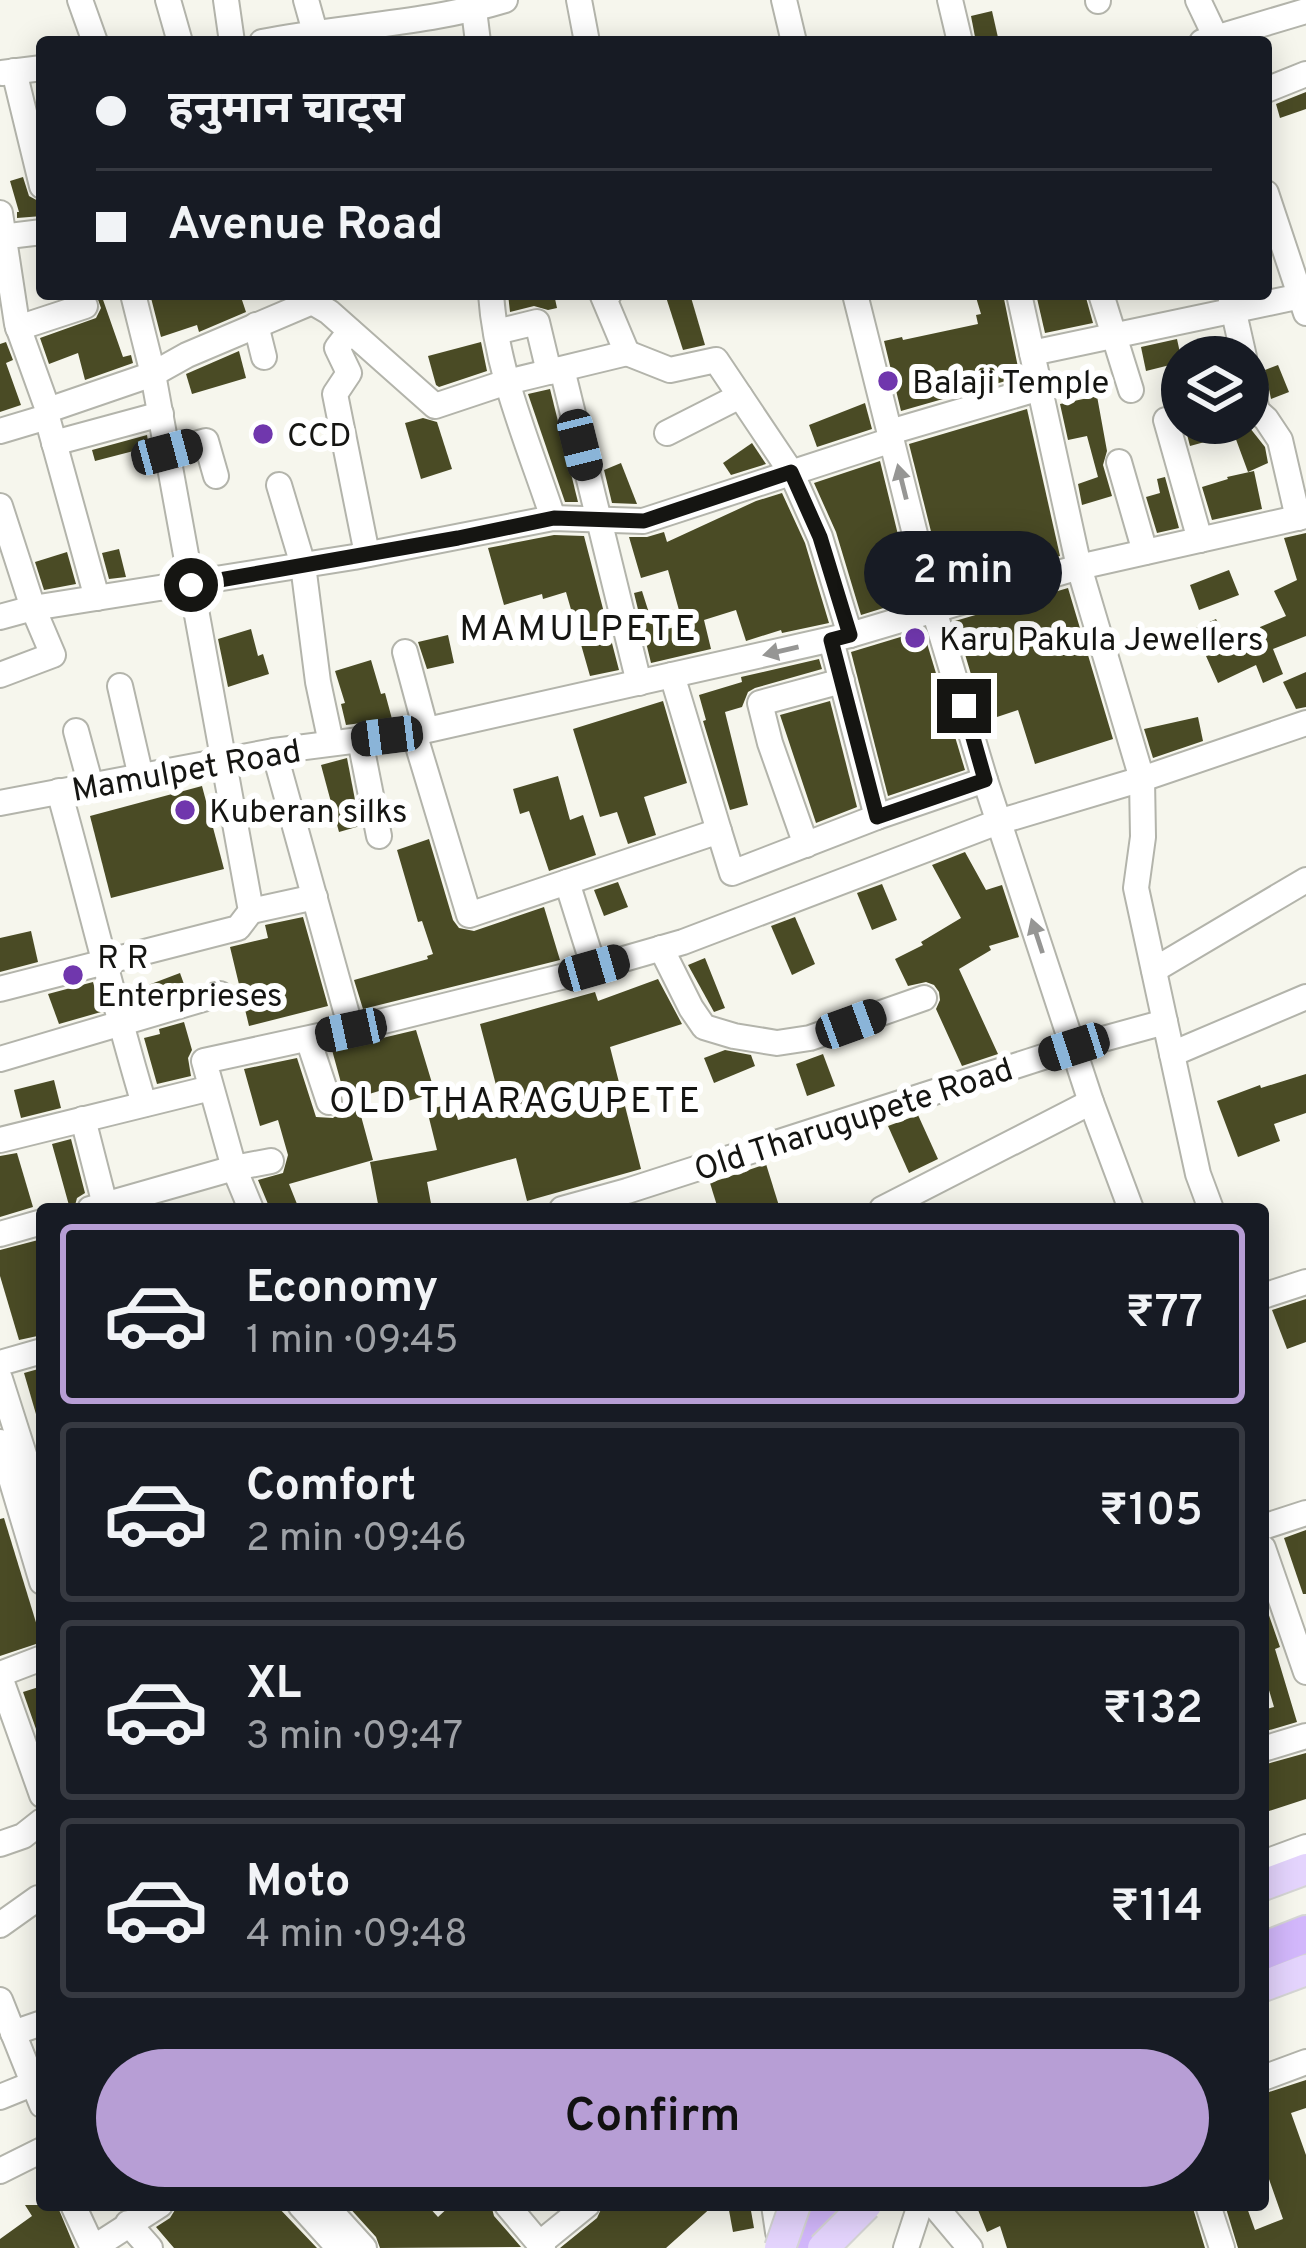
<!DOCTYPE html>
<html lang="en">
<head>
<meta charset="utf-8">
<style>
  :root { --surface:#171b24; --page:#20242c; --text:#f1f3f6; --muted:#9ea1a6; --line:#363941; --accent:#b79ed5 }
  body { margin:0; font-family:Overpass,"Noto Sans Devanagari",sans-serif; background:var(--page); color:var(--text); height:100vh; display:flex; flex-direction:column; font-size:45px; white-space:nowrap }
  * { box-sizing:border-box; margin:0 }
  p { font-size:39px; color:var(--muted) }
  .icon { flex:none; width:66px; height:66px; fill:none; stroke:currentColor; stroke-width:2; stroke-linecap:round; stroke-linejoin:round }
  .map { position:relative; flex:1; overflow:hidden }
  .details { position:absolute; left:36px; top:1203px; width:1233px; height:1008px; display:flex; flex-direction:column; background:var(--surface); border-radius:12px; box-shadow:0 6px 30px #0003 }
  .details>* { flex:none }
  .banner { position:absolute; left:36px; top:36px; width:1236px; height:264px; border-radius:12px; box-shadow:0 6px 30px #0003; display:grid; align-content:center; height:264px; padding:0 60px; background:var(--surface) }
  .fabs { position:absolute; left:1161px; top:336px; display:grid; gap:24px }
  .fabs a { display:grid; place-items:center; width:108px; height:108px; border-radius:50%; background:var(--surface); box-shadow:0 6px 30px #0003; font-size:60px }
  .end { position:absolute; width:54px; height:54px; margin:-27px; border:15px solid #151512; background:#fff; box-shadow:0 0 0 6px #fff }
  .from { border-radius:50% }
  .bubble { position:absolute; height:84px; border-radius:42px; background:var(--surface); box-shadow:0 6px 30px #0003; font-size:39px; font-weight:600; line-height:84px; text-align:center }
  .car { position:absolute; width:36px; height:72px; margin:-36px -18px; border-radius:15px; box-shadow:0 0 9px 3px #0007; background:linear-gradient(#222 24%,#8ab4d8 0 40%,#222 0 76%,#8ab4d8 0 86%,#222 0) }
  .banner b { display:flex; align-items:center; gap:42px; height:114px; font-size:45px }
  .banner b+b { border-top:3px solid var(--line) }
  .banner i { width:30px; height:30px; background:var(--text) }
  ul { padding:21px 0 0; list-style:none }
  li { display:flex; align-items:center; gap:36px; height:180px; margin:0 24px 18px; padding:0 36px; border:6px solid var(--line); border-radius:12px }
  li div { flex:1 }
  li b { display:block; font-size:45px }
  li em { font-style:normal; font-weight:600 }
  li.current { border-color:var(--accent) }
  li>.icon { width:108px; height:108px; stroke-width:1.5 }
  .primary-button { display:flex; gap:24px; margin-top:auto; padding:24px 60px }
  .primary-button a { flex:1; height:138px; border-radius:72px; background:var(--accent); color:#111; font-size:48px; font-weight:600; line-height:138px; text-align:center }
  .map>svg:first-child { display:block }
</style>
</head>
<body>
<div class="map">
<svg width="1306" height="2248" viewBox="0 0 1306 2248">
  <rect width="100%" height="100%" fill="#f6f6ed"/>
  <g fill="#4a4b25">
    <path d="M992,11L999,42H976L971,16Z"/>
    <path d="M1306,92V109L1280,118L1276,104Z"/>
    <path d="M23,177L29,196L40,202L42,216L17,218V212H19L10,181Z"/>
    <path d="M96,294H101L123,357L131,355L133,363L85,380L78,353L49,364L40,338L96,318L101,308Z"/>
    <path d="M150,294H240L246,312L199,332L197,325L161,337Z"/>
    <path d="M508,294H554L557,308L548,310L534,306L510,312Z"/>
    <path d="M665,294H690L705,345L683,350Z"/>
    <path d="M975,294H1003L1020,377L901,411L884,341L902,337L903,340L978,324L976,315L981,314Z"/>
    <path d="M1036,294H1085L1093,323L1045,333Z"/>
    <path d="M1177,339L1182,362L1146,371L1141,347Z"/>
    <path d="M6,342L13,360L6,363L21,405L0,412V344Z"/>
    <path d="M481,342L487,371L439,387L436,385L428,356Z"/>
    <path d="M239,351L246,378L192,394L186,374Z"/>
    <path d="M1278,365L1289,392L1271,399L1265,370Z"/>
    <path d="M550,389L578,502H565L528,394Z"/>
    <path d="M1097,396L1107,451L1103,465L1112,496L1082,505L1078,484L1098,477L1087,436L1068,440L1060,404Z"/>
    <path d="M865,403L872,429L817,447L809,425Z"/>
    <path d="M1027,409L1060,556L953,587L944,583L909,444Z"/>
    <path d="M423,418L437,422L452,469L421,479L405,423Z"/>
    <path d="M1184,423H1246L1265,447L1268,463L1248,472L1234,434L1190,446Z"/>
    <path d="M147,435L149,447L95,461L92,450Z"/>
    <path d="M752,443L766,464L731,475L723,463Z"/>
    <path d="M880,461L911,588L903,602L861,615L836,532L814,483Z"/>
    <path d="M621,463L637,504L612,503L604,470Z"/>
    <path d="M1254,471L1262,509L1212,520L1202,487L1228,479L1227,477Z"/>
    <path d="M1165,477L1179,528L1157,533L1146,497L1160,493L1157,479Z"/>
    <path d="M782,493L805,543L829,623L782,633L781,630L746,641L736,610L704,620L711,649L651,663L634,593L642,591L655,632L683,625L668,570L641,578L629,537H647L664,532L667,542L756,501Z"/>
    <path d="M1306,533V636L1273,649L1283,674L1263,683L1256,665L1218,683L1194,629L1216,619L1232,654L1264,640L1260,627L1286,616L1274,591L1297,580L1284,538Z"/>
    <path d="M554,535L584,536L619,670L590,676L566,592L543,599L542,594L504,605L488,548Z"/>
    <path d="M119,549L126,577L109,579L102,553Z"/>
    <path d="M67,552L76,584L44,590L35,562Z"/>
    <path d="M1229,570L1239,595L1199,610L1190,585Z"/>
    <path d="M1068,588L1113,739L1035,764L1018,710L985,721L955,621Z"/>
    <path d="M251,629L258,656L263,654L269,674L228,687L218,639Z"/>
    <path d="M917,632L926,640L965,770L888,796L851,652Z"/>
    <path d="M448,635L454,663L427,669L418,642Z"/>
    <path d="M819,659L822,669L755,688L748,692L742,707L725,712L748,805L730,810L703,721L706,720L699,695L742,682L741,677Z"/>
    <path d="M371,660L381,694L385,693L392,719L346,725L341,704L345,703L335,671Z"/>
    <path d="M1306,672V707L1296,709L1283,682Z"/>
    <path d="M663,701L687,783L644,797L656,835L628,844L617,812L600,817L573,729Z"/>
    <path d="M830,701L857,807L816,823L780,715Z"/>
    <path d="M1198,717L1203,741L1153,758L1144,729Z"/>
    <path d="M347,758L360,826L339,832L321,765Z"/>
    <path d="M558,776L570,820L583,815L596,855L549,871L529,811L520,814L513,789Z"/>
    <path d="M202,786L224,869L111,898L90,816Z"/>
    <path d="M429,839L453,920L459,928L474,931L544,907L560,960L363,1009L354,980L428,959L427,956L433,954L422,921L418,922L397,850Z"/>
    <path d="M965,852L986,890L1002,885L1019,937L989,946L991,950L959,969L998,1054L962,1066L936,1009L940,1000L939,992L934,985L926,982L908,986L895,959L923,945L921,942L961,918L932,865Z"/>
    <path d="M618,882L628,907L604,916L594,890Z"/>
    <path d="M882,884L897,920L872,930L857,893Z"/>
    <path d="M303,917L328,1006L249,1026L230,947L268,938L265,925Z"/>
    <path d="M795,917L815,964L792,975L771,926Z"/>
    <path d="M31,931L38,962L0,972V938Z"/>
    <path d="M705,958L725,1008L714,1012L688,965Z"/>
    <path d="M180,973L185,987L147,998L143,987Z"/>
    <path d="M658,979L682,1024L610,1047L641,1169L527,1201L516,1158L427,1182L432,1209H379L370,1162L437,1150L427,1110L453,1103L458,1120L502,1108L480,1024L595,992L598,1001Z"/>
    <path d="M93,982L101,1012L59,1024L48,994Z"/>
    <path d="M184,1022L192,1050L188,1058L191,1076L157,1084L144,1038L160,1034L159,1029Z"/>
    <path d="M416,1030L435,1093L394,1105L389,1088L346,1101L332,1050Z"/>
    <path d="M725,1050L751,1055L755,1066L714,1083L704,1058Z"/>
    <path d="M823,1054L835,1086L807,1096L796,1064Z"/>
    <path d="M297,1058L316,1117L333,1118L343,1110L358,1105L373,1160L289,1184L299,1209H270L258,1180L283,1173L288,1155L278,1120L260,1126L244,1069Z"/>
    <path d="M1306,1074V1113L1274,1124L1280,1141L1238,1157L1217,1101L1260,1085L1261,1088Z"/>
    <path d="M54,1080L61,1108L21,1118L14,1090Z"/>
    <path d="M918,1115L938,1159L909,1173L888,1126Z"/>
    <path d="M71,1139L85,1193L77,1198L74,1209H70L52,1144Z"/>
    <path d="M17,1153L33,1207L0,1217V1156Z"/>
    <path d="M766,1164L780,1209H718L710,1183Z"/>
    <path d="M42,1239V1335L19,1340L0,1276V1250Z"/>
    <path d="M1306,1299V1342L1287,1349L1272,1310Z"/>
    <path d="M42,1368V1421H38L24,1373Z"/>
    <path d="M4,1518L42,1642L0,1656V1519Z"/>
    <path d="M1306,1530V1594H1303L1284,1538Z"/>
    <path d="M1263,1598L1280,1647L1275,1649L1297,1722L1263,1732V1710L1274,1707L1263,1670Z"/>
    <path d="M42,1686V1746L23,1692Z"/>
    <path d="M1306,1753V1799L1263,1813V1765Z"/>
    <path d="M1306,2080V2108L1291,2113L1306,2155V2248H1238L1225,2205H1246L1255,2230L1283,2219L1263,2162V2094Z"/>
    <path d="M25,2205H57L75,2248H0V2239L32,2216Z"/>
    <path d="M178,2205H276L317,2248H174L156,2227L170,2218Z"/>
    <path d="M347,2205H427L438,2217L451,2205H491L494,2216L521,2247L380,2248L376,2237Z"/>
    <path d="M603,2205H714L666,2248H560L597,2218Z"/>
    <path d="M728,2205H750L754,2228L733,2232Z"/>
    <path d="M976,2205H1148L1149,2209L1162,2205H1192L1205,2248H1007L1000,2226L987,2232Z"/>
  </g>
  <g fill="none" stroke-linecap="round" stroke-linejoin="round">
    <g stroke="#b3b4ab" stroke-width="28">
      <g id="minor">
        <path d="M80,0L95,42"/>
        <path d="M168,0L180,42"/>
        <path d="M226,0L232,42"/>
        <path d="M306,0L315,32"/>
        <path d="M579,0L587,42"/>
        <path d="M784,0L794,42"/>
        <path d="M950,0L960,42"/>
        <path d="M1098,0V1"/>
        <path d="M1198,0L1218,42"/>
        <path d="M474,10L478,42"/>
        <path d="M262,42C342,26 427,24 505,0"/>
        <path d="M1202,42L1306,11"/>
        <path d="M14,71L42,186"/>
        <path d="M2,73L42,68"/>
        <path d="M1266,90L1306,74"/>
        <path d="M1266,193L1306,313"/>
        <path d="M0,213L17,324L48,410L47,417L97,598"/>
        <path d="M0,237L42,232"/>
        <path d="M491,294C496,371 529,445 553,518"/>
        <path d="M609,294L603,296L627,353"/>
        <path d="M855,294L934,610L985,780L1091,1102L1131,1209"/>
        <path d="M1019,294L1079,567L1142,779L1143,837L1136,888L1198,1174L1211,1209"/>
        <path d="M1101,294L1131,390"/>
        <path d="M1230,295L1244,357"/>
        <path d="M312,302L329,312L435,406L507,382L627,353"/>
        <path d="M256,325L264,357"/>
        <path d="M18,328L85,306"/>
        <path d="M350,331L337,348L349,373L335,394L367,554"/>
        <path d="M496,332L537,322L549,372"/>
        <path d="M627,353L670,370L716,360L791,472L820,537L850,635"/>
        <path d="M1032,353L1306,295"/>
        <path d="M562,369L639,683"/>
        <path d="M1248,372L1257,411L1266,419L1280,440L1298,518"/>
        <path d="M48,410L153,374L187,355L312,302L319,294"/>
        <path d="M1166,420L1200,540"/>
        <path d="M0,431L47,417"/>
        <path d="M890,432L1040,388"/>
        <path d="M667,433L740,396"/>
        <path d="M54,443L161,414"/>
        <path d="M167,452L206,441L216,476"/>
        <path d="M1119,462L1145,552"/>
        <path d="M279,485L303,565L318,682L331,743"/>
        <path d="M0,506L33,608L53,655L0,675"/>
        <path d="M0,617L33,608L354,557L553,518L643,521L892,440"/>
        <path d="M831,640L877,817"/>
        <path d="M405,652L426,730"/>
        <path d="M672,675L719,831"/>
        <path d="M120,686L141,777"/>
        <path d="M76,731L91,786"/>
        <path d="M414,733L469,915L719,831L732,873L877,817L985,780"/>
        <path d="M360,740L379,836"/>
        <path d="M274,751L351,1029"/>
        <path d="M59,791C88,895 113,1001 144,1104"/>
        <path d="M0,803L274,751L414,733L850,635L1079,567L1306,516"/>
        <path d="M806,845L770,743L760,703L842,681"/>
        <path d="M567,882L594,968"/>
        <path d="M251,911L315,897"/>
        <path d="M661,948L691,1008L704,1027L734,1036L777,1043L810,1038L924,998"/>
        <path d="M1154,970L1306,880"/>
        <path d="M0,989L238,928L251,911L153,374L133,294"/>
        <path d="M308,1039L329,1102"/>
        <path d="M1172,1054L1306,997"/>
        <path d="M0,1059L220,994"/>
        <path d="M83,1119L105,1205"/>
        <path d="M0,1140L211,1088"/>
        <path d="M90,1209L234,1168L271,1161"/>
        <path d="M251,1209L234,1168L204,1061L351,1029L561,977L683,942L998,822L1142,779L1306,723"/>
        <path d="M562,1209L627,1191L1074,1047L1165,1022"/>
        <path d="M882,1209L1091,1102"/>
        <path d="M0,1234L42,1222"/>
        <path d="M1263,1296L1306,1282"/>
        <path d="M0,1363L42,1351"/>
        <path d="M0,1379L42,1511"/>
        <path d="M0,1442L42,1582"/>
        <path d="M1263,1527L1306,1513"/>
        <path d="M1263,1548L1306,1672"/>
        <path d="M0,1674L42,1658"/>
        <path d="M0,1677L42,1795"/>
        <path d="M1263,1749L1306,1736"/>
        <path d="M0,1844L23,1836L42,1821"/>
        <path d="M1263,1863L1306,1847"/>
        <path d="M0,1925L38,1898"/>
        <path d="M0,2000L42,2105"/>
        <path d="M13,2033L42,2023"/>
        <path d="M1263,2078L1306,2062"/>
        <path d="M0,2097L42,2080"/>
        <path d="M0,2171L42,2150"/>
        <path d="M73,2205L93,2248L160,2205"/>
        <path d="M300,2205L339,2248"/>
        <path d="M325,2205L364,2248"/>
        <path d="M507,2205L543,2248"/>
        <path d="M774,2205L778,2232"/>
        <path d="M934,2205L970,2248"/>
        <path d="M1208,2205L1222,2248"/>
        <path d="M128,2223L150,2248"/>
        <path d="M539,2244L587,2205"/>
        <path d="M906,2248L920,2205"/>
      </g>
    </g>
    <g stroke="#d5d5d4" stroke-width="34">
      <g id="major">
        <path d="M1263,1885L1306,1869"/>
        <path d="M1263,1986L1306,1970"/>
      </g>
    </g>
    <g stroke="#d5d5d4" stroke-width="40">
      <g id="highway">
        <path d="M1263,1951L1306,1934"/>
        <path d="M790,2248L821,2205"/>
      </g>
    </g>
    <use href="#minor" stroke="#fff" stroke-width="24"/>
    <use href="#major" stroke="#e4d4fd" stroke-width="30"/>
    <use href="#highway" stroke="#d2b7fb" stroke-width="36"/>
    <g stroke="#d5d5d4" stroke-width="34" stroke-linecap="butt">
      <g id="major-bridge">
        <path d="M780,2248L795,2205"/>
        <path d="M823,2248L866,2205"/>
      </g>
    </g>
    <use href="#major-bridge" stroke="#e4d4fd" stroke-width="30"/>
  </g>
  <defs><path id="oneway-solid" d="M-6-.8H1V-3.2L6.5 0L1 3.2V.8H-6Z" transform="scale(3)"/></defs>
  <g fill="#969694">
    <use href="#oneway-solid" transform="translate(902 482) rotate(-104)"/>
    <use href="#oneway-solid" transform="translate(781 651) rotate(167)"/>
    <use href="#oneway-solid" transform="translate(1037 936) rotate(-108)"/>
  </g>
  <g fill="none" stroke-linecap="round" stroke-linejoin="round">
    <path stroke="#151512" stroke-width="15" d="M191,585L458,538L554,518L644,521L791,472L820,537L850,635L831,640L877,817L985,780L964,706"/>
  </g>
  <g fill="#7037ad" stroke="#fff" stroke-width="4.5">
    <circle cx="888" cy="381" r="12"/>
    <circle cx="263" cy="434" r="12"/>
    <circle cx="915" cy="638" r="12"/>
    <circle cx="185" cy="810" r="12"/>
    <circle cx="73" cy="975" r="12"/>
  </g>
  <g text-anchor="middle" stroke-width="12" stroke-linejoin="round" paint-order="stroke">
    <g font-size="33" fill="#151512" stroke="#fff" text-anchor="start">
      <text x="912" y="393">Balaji Temple</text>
      <text x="287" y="446">CCD</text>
      <text x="939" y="650">Karu Pakula Jewellers</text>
      <text x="209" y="822">Kuberan silks</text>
      <text x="97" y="968">R R<tspan x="97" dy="38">Enterprieses</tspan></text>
    </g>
    <g font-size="33" fill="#151512" stroke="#fff">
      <text transform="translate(186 769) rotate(-10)" y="12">Mamulpet Road</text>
      <text transform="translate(853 1118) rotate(-18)" y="12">Old Tharugupete Road</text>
    </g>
    <g font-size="36" letter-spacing="3" fill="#151512" stroke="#fff">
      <text x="579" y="640">MAMULPETE</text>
      <text x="516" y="1112">OLD THARAGUPETE</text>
    </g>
  </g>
</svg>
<div class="fabs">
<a><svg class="icon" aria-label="layers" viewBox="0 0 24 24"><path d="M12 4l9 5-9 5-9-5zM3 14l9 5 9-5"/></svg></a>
</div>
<i class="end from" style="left:191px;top:585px"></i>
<i class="end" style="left:964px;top:706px"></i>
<div class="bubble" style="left:864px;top:531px;width:198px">2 min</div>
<i class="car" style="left:580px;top:445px;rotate:166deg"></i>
<i class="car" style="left:167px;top:452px;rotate:75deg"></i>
<i class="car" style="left:387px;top:736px;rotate:263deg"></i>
<i class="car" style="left:594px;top:968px;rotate:74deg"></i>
<i class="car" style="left:851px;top:1024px;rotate:70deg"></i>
<i class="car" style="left:351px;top:1030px;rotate:258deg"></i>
<i class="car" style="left:1074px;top:1047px;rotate:252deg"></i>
<div class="banner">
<b><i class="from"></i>हनुमान चाट्स</b>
<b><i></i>Avenue Road</b>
</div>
<section class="details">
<ul>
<li class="current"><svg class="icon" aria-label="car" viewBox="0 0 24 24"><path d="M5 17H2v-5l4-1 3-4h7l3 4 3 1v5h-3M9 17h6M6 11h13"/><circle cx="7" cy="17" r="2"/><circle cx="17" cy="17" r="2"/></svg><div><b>Economy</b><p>1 min · 09:45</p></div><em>₹77</em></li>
<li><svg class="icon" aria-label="car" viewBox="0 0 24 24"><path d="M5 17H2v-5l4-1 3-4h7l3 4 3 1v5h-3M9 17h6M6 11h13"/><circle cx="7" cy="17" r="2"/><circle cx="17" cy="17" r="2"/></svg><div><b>Comfort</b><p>2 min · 09:46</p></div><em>₹105</em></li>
<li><svg class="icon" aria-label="car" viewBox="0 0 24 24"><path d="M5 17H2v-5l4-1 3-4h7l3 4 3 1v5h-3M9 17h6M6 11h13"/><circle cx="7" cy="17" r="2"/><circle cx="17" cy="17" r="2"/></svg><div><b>XL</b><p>3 min · 09:47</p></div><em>₹132</em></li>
<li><svg class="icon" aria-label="car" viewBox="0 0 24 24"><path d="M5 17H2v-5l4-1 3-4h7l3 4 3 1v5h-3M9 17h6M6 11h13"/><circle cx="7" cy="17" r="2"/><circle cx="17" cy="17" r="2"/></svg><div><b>Moto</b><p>4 min · 09:48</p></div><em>₹114</em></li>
</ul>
<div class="primary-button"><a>Confirm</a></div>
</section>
</div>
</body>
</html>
